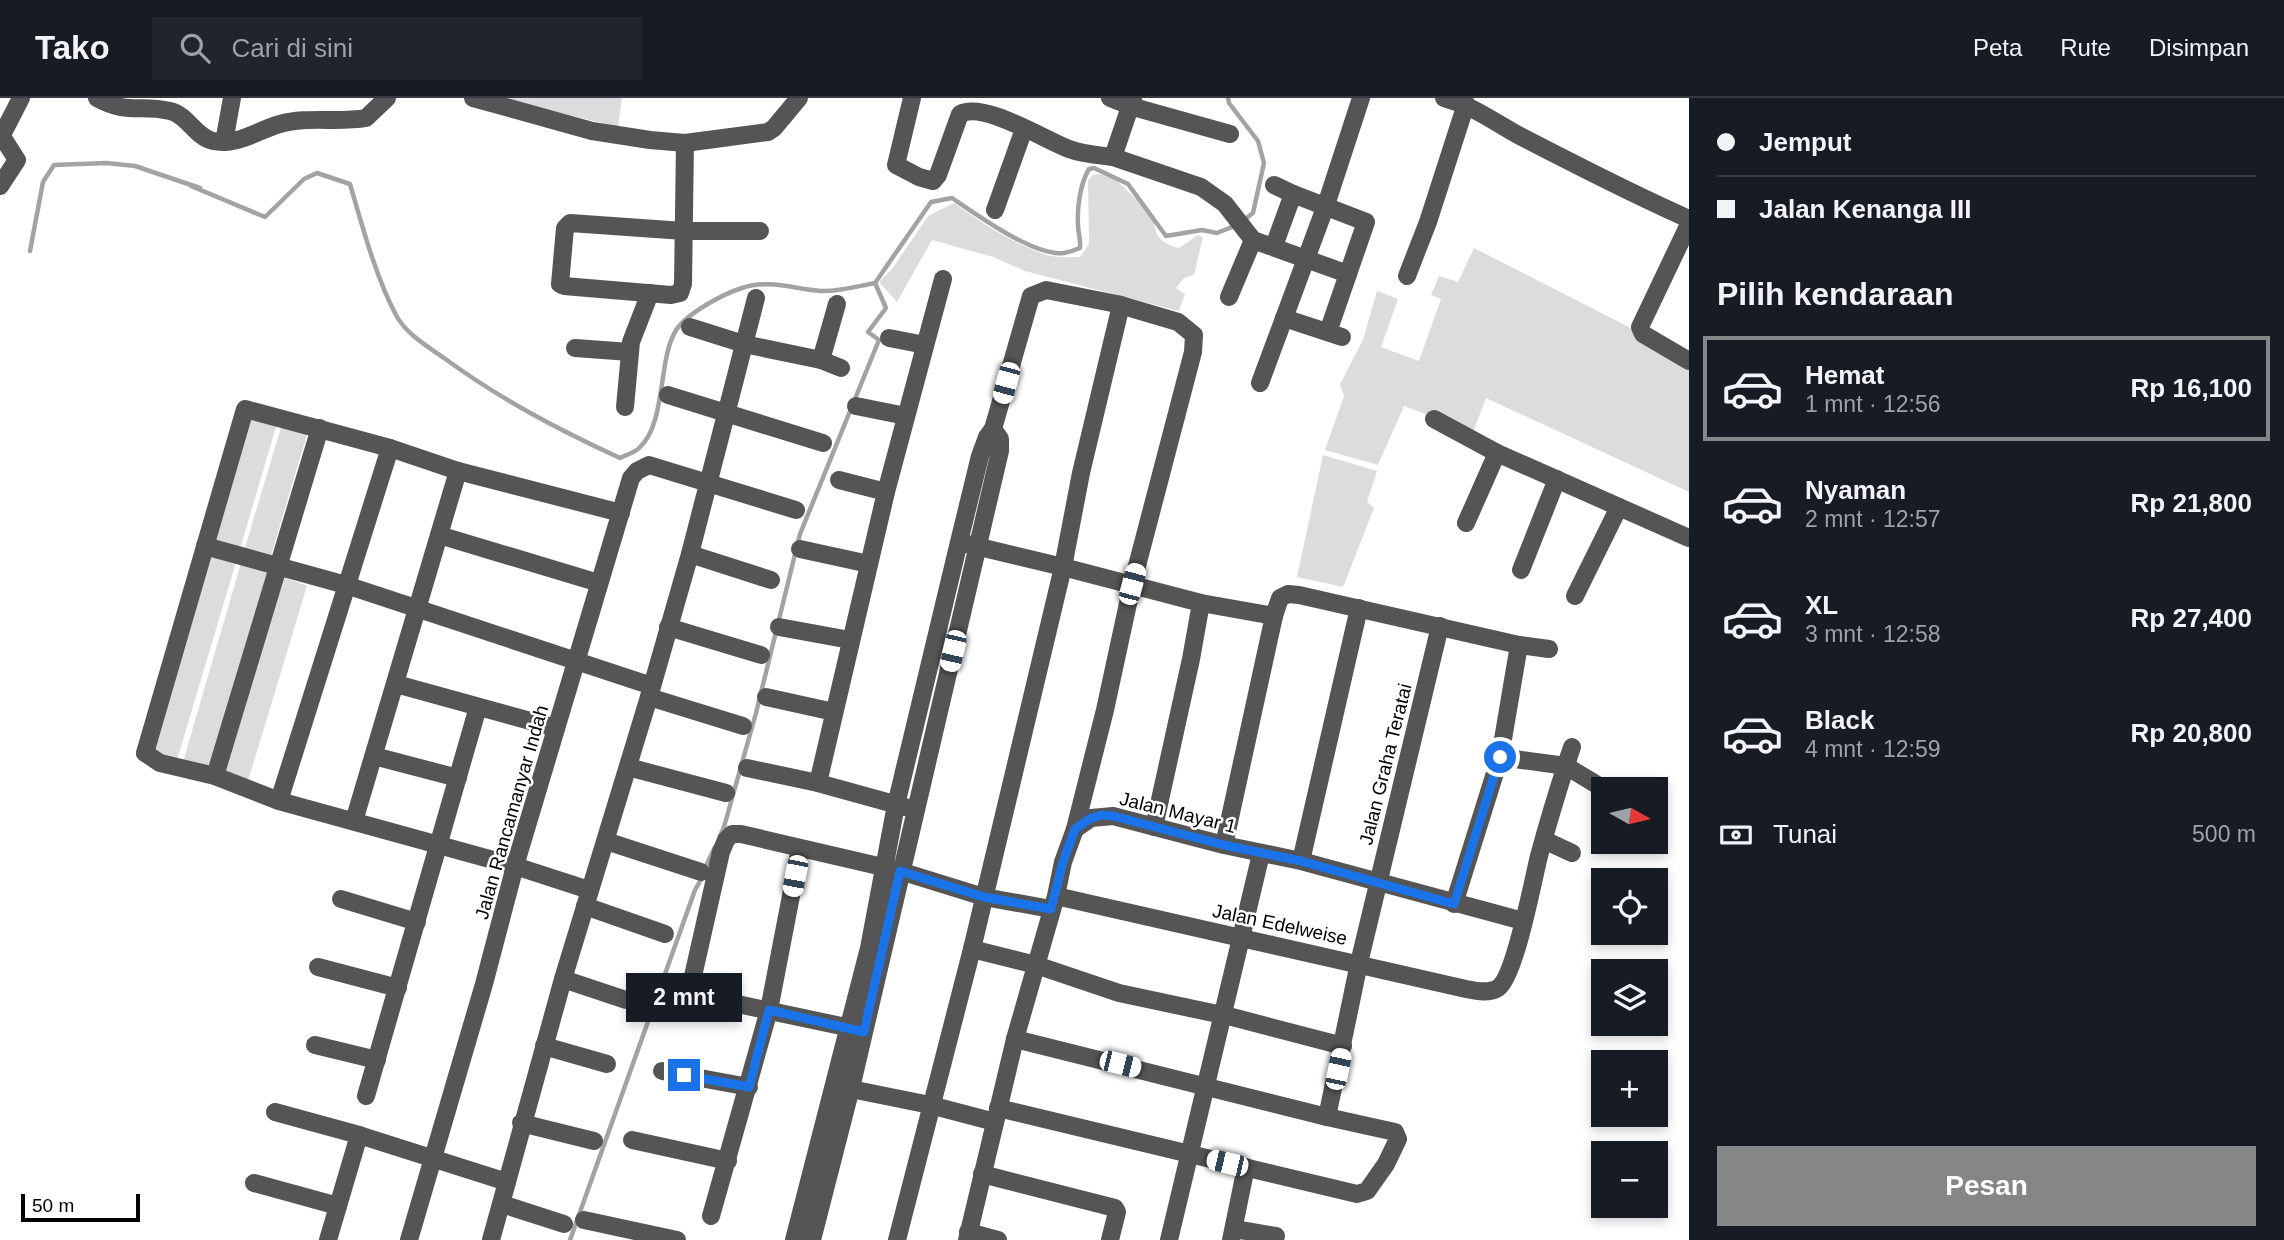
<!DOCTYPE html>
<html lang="id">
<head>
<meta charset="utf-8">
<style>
  :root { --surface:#171b24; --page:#20242c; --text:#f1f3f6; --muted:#9ea1a6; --line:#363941; --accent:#858687 }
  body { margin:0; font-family:Arial,sans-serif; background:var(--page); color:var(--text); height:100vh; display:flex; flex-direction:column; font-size:26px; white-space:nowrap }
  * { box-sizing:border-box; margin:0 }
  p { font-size:23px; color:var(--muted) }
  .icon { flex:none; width:38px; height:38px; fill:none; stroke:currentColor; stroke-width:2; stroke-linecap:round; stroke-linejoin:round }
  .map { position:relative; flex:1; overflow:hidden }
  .panel { display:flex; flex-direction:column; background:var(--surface); width:595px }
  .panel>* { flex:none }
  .banner { display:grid; align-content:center; height:154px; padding:0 28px; background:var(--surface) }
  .needle { width:46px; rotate:98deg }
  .buttons { position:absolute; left:1591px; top:679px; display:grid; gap:14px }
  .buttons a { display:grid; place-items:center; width:77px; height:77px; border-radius:0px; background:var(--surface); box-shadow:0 4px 10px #0003; font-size:35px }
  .scale { position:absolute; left:21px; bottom:18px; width:119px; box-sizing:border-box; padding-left:7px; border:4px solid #000; border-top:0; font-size:19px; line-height:24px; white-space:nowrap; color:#000; -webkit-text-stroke:5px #fff; paint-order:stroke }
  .end { position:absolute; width:32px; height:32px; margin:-16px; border:9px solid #1a73e8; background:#fff; box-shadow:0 0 0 4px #fff }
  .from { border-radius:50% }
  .bubble { position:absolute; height:49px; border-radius:0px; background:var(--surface); box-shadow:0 4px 10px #0003; font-size:23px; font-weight:700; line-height:49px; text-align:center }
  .car { position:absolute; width:21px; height:42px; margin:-21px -10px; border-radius:9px; box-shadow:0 0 5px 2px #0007; background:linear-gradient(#fff 24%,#345 0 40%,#fff 0 76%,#345 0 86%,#fff 0) }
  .banner b { display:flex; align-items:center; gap:24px; height:66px; font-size:26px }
  .banner b+b { border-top:2px solid var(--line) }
  .banner i { width:18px; height:18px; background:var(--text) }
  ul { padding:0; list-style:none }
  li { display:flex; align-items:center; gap:21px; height:105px; margin:0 14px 10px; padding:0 14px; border:4px solid transparent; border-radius:0px }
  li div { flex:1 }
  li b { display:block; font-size:26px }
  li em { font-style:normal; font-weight:700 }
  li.current { border-color:var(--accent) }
  li>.icon { width:63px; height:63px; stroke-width:1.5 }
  h2 { padding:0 28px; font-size:32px; line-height:84px }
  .pay { display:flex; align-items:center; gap:18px; height:77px; padding:0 28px; font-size:26px }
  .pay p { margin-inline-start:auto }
  .primary-button { display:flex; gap:14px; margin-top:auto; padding:14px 28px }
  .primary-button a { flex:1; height:80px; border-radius:0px; background:var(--accent); color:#fff; font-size:28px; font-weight:700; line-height:80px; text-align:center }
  header { display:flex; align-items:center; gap:42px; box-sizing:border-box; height:98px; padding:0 35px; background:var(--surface); border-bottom:2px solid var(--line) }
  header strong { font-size:33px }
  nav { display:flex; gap:38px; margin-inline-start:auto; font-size:24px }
  .search { width:490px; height:63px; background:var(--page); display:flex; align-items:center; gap:18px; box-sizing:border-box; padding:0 24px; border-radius:0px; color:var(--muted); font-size:26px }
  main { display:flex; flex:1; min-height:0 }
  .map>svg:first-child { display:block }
</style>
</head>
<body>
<header>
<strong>Tako</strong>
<div class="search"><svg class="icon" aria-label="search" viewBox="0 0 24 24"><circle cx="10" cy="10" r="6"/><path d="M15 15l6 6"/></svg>Cari di sini</div>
<nav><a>Peta</a><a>Rute</a><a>Disimpan</a></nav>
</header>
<main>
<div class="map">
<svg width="1689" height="1142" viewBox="0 0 1689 1142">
  <rect width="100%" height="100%" fill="#fff"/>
  <g fill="#dcdcdc">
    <path d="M500,0H622L618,29Z"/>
    <path d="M1100,76L1116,82L1155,119C1152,137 1162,146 1179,150L1198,137L1203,139L1194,177L1184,180L1176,190L1185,196L1179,213L1025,173L993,159L932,142L897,204L879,184L892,171L928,118L954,105C982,125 1013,146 1047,157C1057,160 1070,159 1080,159L1089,146L1088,82L1093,77Z"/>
    <path d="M1474,150L1627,228L1689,265V394L1486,300L1473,334L1404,308L1378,367L1325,352L1344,298L1340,286L1363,242L1377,193L1398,201L1381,249L1419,263L1441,201L1431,197L1439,178L1458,184Z"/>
    <path d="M251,316L278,322L240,451L213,445Z"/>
    <path d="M282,326L308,333L270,461L244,453Z"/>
    <path d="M1323,357L1377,373L1367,404L1374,410L1343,489L1297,479Z"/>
    <path d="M209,456L236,464L177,662L152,653Z"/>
    <path d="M241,465L268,472L209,672L183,664Z"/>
    <path d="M281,478L307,488L248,683L221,675Z"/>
  </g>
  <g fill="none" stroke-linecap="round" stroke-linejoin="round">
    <g stroke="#a3a3a3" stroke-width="4.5">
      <path d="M1228,0L1229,5L1258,43L1264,65L1253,115L1244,122"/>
      <path d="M30,153L43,84L54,67L106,65L135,68L200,90L191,88L265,119L304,81L317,75L350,86C362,127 376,180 396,217C406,236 427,248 444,260C500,301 557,331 620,360C626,357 634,355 639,350C666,327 658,263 675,234C685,216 723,196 742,190C769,181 794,191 821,193C838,194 858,188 875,185L931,104L952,100C977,117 1035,159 1064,155C1069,154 1075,152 1080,150C1081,141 1078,136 1078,127C1077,110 1080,86 1089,71L1094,70L1128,86L1166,138L1202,132L1217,135L1237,127"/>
      <path d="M720,738L724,729L756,615L800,436L879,242L868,234L886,210L875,185"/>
      <path d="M705,770L715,749"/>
      <path d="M570,1142L695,792L703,778"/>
    </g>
    <g stroke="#555" stroke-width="18">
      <path d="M97,0C128,17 140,6 170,13C188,17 195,39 213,43C238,48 258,32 280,26C307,18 338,25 366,20L387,0"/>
      <path d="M473,0L592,33L650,42L685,45L768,34L774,30L799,0"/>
      <path d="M912,0L896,67L919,79L933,83L938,77L960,16C983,3 1045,42 1069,51C1082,56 1098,57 1113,59"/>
      <path d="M1110,0L1130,8L1230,36"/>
      <path d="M1133,0L1113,59L1201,89L1225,106L1253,142L1348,176"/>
      <path d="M1444,0C1474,8 1494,24 1520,38C1576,67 1632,96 1689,121"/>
      <path d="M224,44L232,0"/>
      <path d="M685,45L683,186L680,195L671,197L564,188L560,186L565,130L570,125L684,133H760"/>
      <path d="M1274,87L1293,96"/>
      <path d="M0,88L17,62L3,40V35L21,0"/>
      <path d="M995,112L1024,31"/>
      <path d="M1689,126L1640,229L1643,236L1689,263"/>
      <path d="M1274,148L1293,96L1366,124L1328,234"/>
      <path d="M1407,178L1428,124L1466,6"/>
      <path d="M1229,199L1253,142"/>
      <path d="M1121,207L1081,375L1063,469L1201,505L1274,518L1280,500L1288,496L1299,497L1519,547L1549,551"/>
      <path d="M1284,220L1342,239"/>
      <path d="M690,229L744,246L821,262L841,270"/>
      <path d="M889,240L925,247"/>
      <path d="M575,250L630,254"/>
      <path d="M821,262L837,206"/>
      <path d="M1260,285L1326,107L1361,0"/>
      <path d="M668,297L823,345"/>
      <path d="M856,308L906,318"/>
      <path d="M625,309L631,244L650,195"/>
      <path d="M1434,321L1497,355L1689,440"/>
      <path d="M993,331L1031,198L1046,192L1117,206L1178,224L1194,237L1193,254L1132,487L1105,612L1075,731"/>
      <path d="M839,382L886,394"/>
      <path d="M1466,425L1497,355"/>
      <path d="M439,437L599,485"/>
      <path d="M205,448L346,487L652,588"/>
      <path d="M800,451L869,466"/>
      <path d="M690,456L771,482"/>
      <path d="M1521,472L1557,381"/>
      <path d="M1575,498L1619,409"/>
      <path d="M668,529L761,557"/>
      <path d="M779,529L850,542"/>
      <path d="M396,586L556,630"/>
      <path d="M649,599L743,628"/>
      <path d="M766,599L834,614"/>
      <path d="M374,658L458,680"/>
      <path d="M1500,659L1566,668L1604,691"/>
      <path d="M628,669L726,695"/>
      <path d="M747,670L818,685L905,709"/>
      <path d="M215,678L320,330"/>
      <path d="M818,685L886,394L943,181"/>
      <path d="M279,703L390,350"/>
      <path d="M354,723L458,373"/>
      <path d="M1154,729L1191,561L1201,505"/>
      <path d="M1544,742L1572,755"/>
      <path d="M606,743L701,774"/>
      <path d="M1224,747L1274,518"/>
      <path d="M1301,763L1359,510"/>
      <path d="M589,792L515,768L279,703L215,678L160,665L145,655L245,311L390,350L458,373L621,415"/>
      <path d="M1056,798L1466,891C1476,893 1489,896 1498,890C1515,879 1533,782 1539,758C1549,721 1560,685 1572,649"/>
      <path d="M341,801L417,824"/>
      <path d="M1454,806L1500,659L1519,547"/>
      <path d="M585,808L665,836"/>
      <path d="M972,851L1036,867L1119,895L1232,919L1343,948"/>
      <path d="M318,869L398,890"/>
      <path d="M563,881L626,902"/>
      <path d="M860,932L700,898L693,894L691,887L721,754L726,742L732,736H741L900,773L984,799L1051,811"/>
      <path d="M315,947L377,962"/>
      <path d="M544,948L607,966"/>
      <path d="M662,973L749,989"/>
      <path d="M841,989L930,1007L995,1024"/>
      <path d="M366,998L478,609"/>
      <path d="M998,1010L1357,1096L1367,1093L1386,1066L1398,1041L1395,1034L1327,1019L1015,941"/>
      <path d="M275,1014L359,1037L507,1084"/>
      <path d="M1327,1019L1359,865L1440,528"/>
      <path d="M521,1025L594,1043"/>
      <path d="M632,1042L728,1063"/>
      <path d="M982,1076L1115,1110L1117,1114L1110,1142"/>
      <path d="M254,1085L338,1108"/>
      <path d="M502,1106L564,1126"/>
      <path d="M711,1118L769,912L800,751"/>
      <path d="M584,1122L677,1142"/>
      <path d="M1234,1131L1276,1138"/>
      <path d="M968,1134L998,1142"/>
      <path d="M328,1142L359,1037"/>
      <path d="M409,1142L484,886L515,768L631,380L637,373L649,367L796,412"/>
      <path d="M491,1142L563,881L649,599L690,456L756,200"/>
      <path d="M794,1142L869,850L896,707L959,444L980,358L987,339L993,331L1000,341V353L851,990L812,1142"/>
      <path d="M897,1142L972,851L1063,469L967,446"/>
      <path d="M967,1142L1015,941L1056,798L1063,764L1075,731L1091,720L1113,718L1224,747L1301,763L1523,823"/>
      <path d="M1169,1142L1261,756"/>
      <path d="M1231,1142L1246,1069"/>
    </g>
  </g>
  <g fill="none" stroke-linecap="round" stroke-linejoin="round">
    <path stroke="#1a73e8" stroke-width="9" d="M684,977L749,989L769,912L864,934L900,773L984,799L1051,811L1063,764L1075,731L1091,720L1102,717L1113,718L1224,747L1301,763L1454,806L1500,659"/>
  </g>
  <g text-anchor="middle" stroke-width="5" stroke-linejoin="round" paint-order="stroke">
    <g font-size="19" fill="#000" stroke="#fff">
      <text transform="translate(1385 666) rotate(-76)" y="7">Jalan Graha Teratai</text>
      <text transform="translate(511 714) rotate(-74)" y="7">Jalan Rancamanyar Indah</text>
      <text transform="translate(1178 714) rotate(14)" y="7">Jalan Mayar 1</text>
      <text transform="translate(1280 826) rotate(12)" y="7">Jalan Edelweise</text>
    </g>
  </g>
</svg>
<div class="buttons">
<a><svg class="needle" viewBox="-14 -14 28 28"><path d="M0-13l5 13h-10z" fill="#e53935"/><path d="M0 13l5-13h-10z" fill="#9ea1a6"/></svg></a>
<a><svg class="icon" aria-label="locate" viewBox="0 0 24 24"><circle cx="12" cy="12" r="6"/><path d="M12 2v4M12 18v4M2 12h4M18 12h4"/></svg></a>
<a><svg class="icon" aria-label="layers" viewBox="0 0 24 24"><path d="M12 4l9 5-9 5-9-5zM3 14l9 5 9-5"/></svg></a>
<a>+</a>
<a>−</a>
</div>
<div class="scale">50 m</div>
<i class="end from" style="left:1500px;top:659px"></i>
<i class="end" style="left:684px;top:977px"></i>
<div class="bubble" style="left:626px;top:875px;width:116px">2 mnt</div>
<i class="car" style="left:1006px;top:285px;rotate:195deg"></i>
<i class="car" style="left:1132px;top:486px;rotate:15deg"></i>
<i class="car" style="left:953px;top:553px;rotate:193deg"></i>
<i class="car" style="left:795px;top:778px;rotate:191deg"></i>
<i class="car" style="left:1120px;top:966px;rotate:104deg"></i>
<i class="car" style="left:1338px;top:971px;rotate:12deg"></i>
<i class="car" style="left:1227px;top:1065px;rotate:283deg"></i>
</div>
<section class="panel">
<div class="banner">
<b><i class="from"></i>Jemput</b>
<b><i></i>Jalan Kenanga III</b>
</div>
<h2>Pilih kendaraan</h2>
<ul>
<li class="current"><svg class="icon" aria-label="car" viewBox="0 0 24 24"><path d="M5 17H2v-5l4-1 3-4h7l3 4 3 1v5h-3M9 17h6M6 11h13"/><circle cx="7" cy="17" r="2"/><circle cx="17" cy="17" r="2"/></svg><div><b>Hemat</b><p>1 mnt · 12:56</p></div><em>Rp 16,100</em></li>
<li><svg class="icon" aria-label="car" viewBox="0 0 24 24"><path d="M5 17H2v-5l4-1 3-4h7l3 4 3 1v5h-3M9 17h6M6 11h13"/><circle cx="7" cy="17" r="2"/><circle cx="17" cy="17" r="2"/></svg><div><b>Nyaman</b><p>2 mnt · 12:57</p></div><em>Rp 21,800</em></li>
<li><svg class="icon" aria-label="car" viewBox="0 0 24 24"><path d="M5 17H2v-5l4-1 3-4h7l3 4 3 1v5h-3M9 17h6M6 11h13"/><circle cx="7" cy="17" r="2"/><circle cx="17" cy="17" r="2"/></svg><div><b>XL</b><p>3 mnt · 12:58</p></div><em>Rp 27,400</em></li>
<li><svg class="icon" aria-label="car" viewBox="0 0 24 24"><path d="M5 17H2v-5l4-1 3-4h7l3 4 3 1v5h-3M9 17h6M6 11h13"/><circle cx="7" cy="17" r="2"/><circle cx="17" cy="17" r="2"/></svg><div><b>Black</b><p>4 mnt · 12:59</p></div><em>Rp 20,800</em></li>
</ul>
<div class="pay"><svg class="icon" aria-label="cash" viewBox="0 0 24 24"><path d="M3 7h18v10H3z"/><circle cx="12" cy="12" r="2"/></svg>Tunai<p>500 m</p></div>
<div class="primary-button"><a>Pesan</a></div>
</section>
</main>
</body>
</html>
